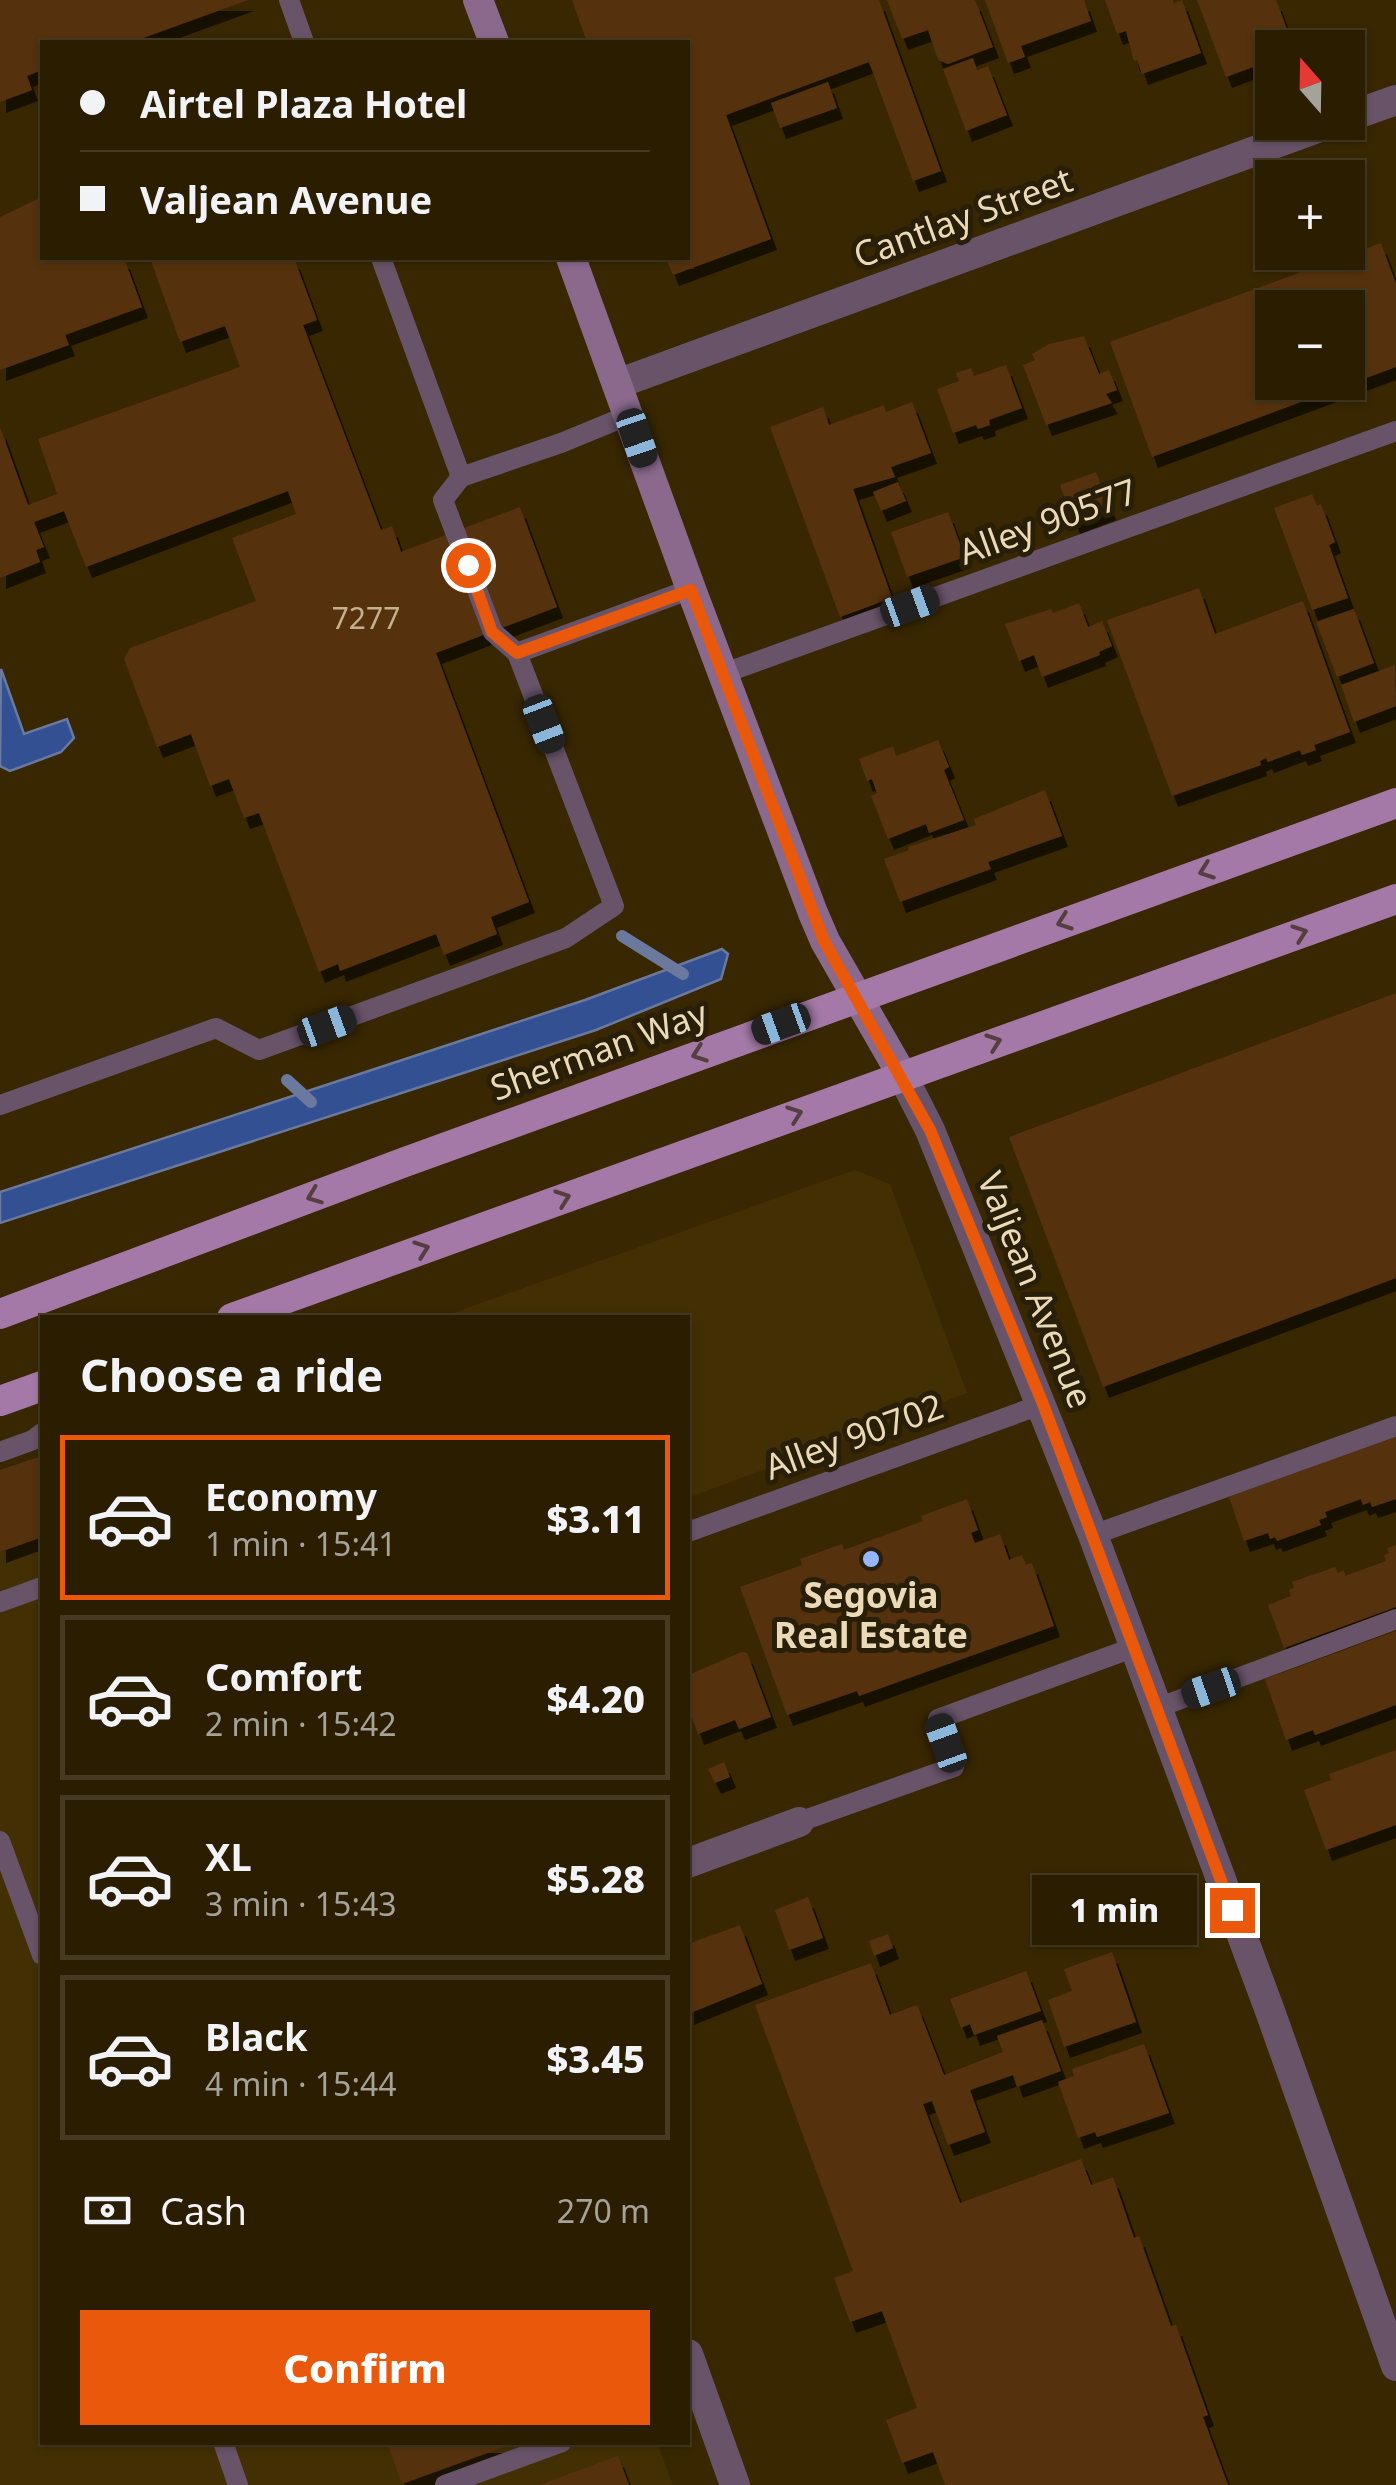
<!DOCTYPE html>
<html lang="en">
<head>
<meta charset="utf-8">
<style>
  :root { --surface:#2a1d00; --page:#32260a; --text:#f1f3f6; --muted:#a5a299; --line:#463b22; --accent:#ea580c }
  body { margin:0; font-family:"Noto Sans",sans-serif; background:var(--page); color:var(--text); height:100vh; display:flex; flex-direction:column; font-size:38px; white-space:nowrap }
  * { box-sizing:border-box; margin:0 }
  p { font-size:32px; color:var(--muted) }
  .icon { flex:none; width:55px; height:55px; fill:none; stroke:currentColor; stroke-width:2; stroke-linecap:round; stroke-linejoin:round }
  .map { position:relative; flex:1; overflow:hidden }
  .side { position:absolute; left:40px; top:1315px; width:650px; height:1130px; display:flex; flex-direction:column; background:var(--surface); border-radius:0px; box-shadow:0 2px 8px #0004,0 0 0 2px var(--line) }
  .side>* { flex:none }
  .hud { position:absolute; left:40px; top:40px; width:650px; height:220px; border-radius:0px; box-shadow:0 2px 8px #0004,0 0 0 2px var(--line); display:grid; align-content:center; height:220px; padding:0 40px; background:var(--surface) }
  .needle { width:65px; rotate:340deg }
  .fabs { position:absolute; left:1255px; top:30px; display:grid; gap:20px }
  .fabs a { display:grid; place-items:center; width:110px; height:110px; border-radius:0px; background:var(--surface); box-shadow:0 2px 8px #0004,0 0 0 2px var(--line); font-size:50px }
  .end { position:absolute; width:45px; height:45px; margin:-22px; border:12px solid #ea580c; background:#fff; box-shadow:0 0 0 5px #fff }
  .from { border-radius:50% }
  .bubble { position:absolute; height:70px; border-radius:0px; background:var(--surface); box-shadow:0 2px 8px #0004,0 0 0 2px var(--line); font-size:32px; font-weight:800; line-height:70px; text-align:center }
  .car { position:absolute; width:30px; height:60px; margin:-30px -15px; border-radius:12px; box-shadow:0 0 8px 2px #0007; background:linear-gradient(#222 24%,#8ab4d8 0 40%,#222 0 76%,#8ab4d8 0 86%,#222 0) }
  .hud b { display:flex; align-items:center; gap:35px; height:95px; font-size:38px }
  .hud b+b { border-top:2px solid var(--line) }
  .hud i { width:25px; height:25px; background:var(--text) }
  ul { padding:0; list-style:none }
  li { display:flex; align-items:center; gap:30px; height:165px; margin:0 20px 15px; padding:0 20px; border:5px solid var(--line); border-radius:0px }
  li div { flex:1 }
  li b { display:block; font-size:38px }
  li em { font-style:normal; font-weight:800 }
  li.selected { border-color:var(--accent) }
  li>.icon { width:90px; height:90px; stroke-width:1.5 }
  h2 { padding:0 40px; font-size:45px; line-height:120px }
  .pay { display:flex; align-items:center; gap:25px; height:110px; padding:0 40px; font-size:38px }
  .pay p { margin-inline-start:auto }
  .cta { display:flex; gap:20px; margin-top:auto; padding:20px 40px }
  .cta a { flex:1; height:115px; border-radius:0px; background:var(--accent); color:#fff; font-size:40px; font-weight:800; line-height:115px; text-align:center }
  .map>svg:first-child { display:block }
</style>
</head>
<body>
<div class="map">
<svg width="1396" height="2485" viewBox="0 0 1396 2485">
  <defs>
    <filter id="shadow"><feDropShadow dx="6" dy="11" stdDeviation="0" flood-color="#0009"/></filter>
  </defs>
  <rect width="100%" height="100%" fill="#382700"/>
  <g fill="#423004">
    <path d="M855,1170L890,1184L967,1393L688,1498V1318L442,1317Z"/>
    <path d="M42,1460V2442L657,2443L673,2485H0V1475Z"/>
  </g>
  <g fill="#335092" stroke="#6a799d" stroke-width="2.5">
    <path d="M1,669L24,734L67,719L74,738L61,752L10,771L0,766Z"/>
    <path d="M722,949L728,954L721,979L596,1030L0,1223V1192L585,1000Z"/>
  </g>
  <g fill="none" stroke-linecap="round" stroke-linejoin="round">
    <g stroke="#6a799d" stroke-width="12">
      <path d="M622,936L683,974"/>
      <path d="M287,1080L311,1102"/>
    </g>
  </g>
  <g fill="#54330f" fill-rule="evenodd" filter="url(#shadow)">
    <path d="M0,0H248L132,42H42V70L27,76L32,90L0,102Z"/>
    <path d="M572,0H879L941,171L913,181L869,62L726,115L771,239L673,275L666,258H688V42H587Z"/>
    <path d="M887,0H975L993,47L948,64L938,60L928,30L902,39Z"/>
    <path d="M985,0H1084L1091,21L1021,46L1025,57L1008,63Z"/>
    <path d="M1105,0H1173L1174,3L1182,0L1201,53L1142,74L1137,60L1134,61L1126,31L1117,34Z"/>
    <path d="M1197,0H1276L1294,48H1272V60L1226,77Z"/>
    <path d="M973,58L977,70L988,66L1007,115L966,131L943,69Z"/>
    <path d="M828,82L837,108L780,128L771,103Z"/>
    <path d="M42,197V258H124L142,307L65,335L69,345L0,370V217Z"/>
    <path d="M1381,243L1396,284V367L1152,457L1110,342ZM1272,308H1348V382H1272Z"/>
    <path d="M150,258H294L317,320L303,325L381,530L392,526L401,552L520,507L557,607L436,653L529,902L491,917L497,934L444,955L436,934L340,971L338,964L319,972L259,813L244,818L229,779L210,786L191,734L157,747L124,659L130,648L256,601L232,538L296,514L288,491L86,567L64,511L34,522L44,547L36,550L40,562L0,578V427L28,505L57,494L38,439L240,367L225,326L180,342Z"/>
    <path d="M1084,336L1099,374L1109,370L1117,390L1106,394L1112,403L1046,425L1023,365L1035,360L1032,354L1049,344Z"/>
    <path d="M1006,365L1022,408L989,420L990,425L978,429L976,425L953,433L937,389L959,381L956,373L971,368L974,376Z"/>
    <path d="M912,402L931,453L891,467L895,477L853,489L892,598L840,617L770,427L823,407L829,425L884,405L886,412Z"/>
    <path d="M1096,472L1110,509L1074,523L1060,485Z"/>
    <path d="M898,482L906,501L881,511L873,492Z"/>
    <path d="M1312,494L1317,506L1321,504L1335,542L1329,545L1348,598L1312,610L1274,508Z"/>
    <path d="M948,512L965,557L907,577L891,532Z"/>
    <path d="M1199,588L1215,634L1303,601L1350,732L1314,745L1316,750L1302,755L1300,750L1268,762L1266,758L1260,761L1261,765L1172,796L1107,620Z"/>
    <path d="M1079,603L1088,627L1102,621L1112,646L1099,652L1100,655L1042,677L1034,655L1019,661L1005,624L1051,609L1053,613Z"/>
    <path d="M1354,609L1374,663L1337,677L1316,622Z"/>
    <path d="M1395,665L1396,706L1354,722L1341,685Z"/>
    <path d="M938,740L949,767L944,770L964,820L929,833L926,824L888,839L871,796L877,793L872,779L867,781L859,759L893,746L896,756Z"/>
    <path d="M1045,790L1062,836L988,862L991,869L900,902L884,859L909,850L908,847L976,825L974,819Z"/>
    <path d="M1396,993V1278L1103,1387L1009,1137Z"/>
    <path d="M1396,1437V1499L1372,1507L1370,1502L1363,1505L1361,1499L1325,1512L1327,1517L1319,1520L1321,1525L1277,1541L1275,1537L1270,1539L1268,1533L1244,1541L1229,1497Z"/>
    <path d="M42,1456V1537L0,1552V1470Z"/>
    <path d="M967,1499L978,1530L971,1533L975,1543L1000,1534L1009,1560L1022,1555L1026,1565L1032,1563L1054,1626L859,1696L857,1691L787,1715L740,1587L802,1565L800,1559L842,1544L844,1550L923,1521L921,1516Z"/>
    <path d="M1396,1545V1607L1284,1648L1268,1605L1291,1596L1289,1590L1294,1588L1292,1582L1335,1567L1338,1573L1344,1570L1345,1576L1386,1561L1384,1555L1389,1553L1387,1548Z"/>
    <path d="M1396,1631V1705L1315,1735L1313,1730L1286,1740L1265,1679Z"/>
    <path d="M742,1652L747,1653L771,1717L739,1729L735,1720L698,1734L688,1707V1675Z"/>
    <path d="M1396,1750V1825L1326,1850L1304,1790L1331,1780L1329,1774Z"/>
    <path d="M724,1762L730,1777L715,1783L708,1769Z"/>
    <path d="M808,1897L823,1938L789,1950L775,1910Z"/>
    <path d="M740,1925L762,1984L688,2014V1944Z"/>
    <path d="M888,1934L893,1948L874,1956L869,1941Z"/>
    <path d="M1112,1952L1136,2022L1064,2047L1048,2000L1072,1991L1064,1969Z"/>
    <path d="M871,1963L890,2015L917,2005L944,2075L1003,2052L997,2036L1042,2020L1061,2071L1017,2087L1013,2075L970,2090L985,2132L948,2145L932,2101L923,2104L960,2203L1081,2159L1091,2185L1113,2177L1134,2238L1139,2236L1171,2326L1176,2325L1208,2415L1203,2417L1228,2485H945L933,2452L902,2463L886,2420L917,2408L882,2311L850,2322L834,2278L853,2271L755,2005Z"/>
    <path d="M1026,1971L1041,2011L974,2035L970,2024L961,2028L950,1999Z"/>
    <path d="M1144,2044L1169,2113L1097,2137L1095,2132L1078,2138L1058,2082L1074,2076L1072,2069Z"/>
    <path d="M387,2442H515V2443L402,2484Z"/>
    <path d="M618,2456L629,2485H539Z"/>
  </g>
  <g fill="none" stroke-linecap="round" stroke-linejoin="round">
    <g stroke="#685369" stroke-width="20">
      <path d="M289,0L304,42"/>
      <path d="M381,258L461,477L561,443L629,415"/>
      <path d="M461,477L443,500L493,632L517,653"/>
      <path d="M722,674L1396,431"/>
      <path d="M0,1105L216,1028L259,1050L566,938L614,906L517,653L691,589"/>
      <path d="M0,1452L33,1440L42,1433"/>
      <path d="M688,1532L1043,1404"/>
      <path d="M1093,1535L1396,1426"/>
      <path d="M0,1602L42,1587"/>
      <path d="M1157,1708L1396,1619"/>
      <path d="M799,1822L954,1767L938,1719L1135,1647"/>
      <path d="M0,1841L42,1955"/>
      <path d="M223,2442L238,2485"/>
      <path d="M445,2485L562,2442"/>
    </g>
    <g stroke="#685369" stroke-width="30">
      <path d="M1348,117L1396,100"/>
      <path d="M617,384L1334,122"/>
      <path d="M902,1075L930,1130L1093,1535L1270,2011L1396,2366"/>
      <path d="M688,1863L799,1822"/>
      <path d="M688,2354L735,2485"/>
    </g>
    <g stroke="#8a698c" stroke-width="30">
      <path d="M478,0L494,42"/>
      <path d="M571,258L691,589L813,913L825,941L902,1075"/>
    </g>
    <g stroke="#a479a7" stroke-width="30">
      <path d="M0,1314L405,1162L1396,803"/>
      <path d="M232,1318L1396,899"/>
      <path d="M0,1401L42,1386"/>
    </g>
  </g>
  <defs><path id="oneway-chevron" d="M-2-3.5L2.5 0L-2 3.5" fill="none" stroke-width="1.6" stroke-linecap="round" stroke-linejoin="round" transform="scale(2.5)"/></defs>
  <g stroke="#543e40">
    <use href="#oneway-chevron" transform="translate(1206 871) rotate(160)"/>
    <use href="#oneway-chevron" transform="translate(1064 922) rotate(160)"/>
    <use href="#oneway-chevron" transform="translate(1300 933) rotate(-20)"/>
    <use href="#oneway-chevron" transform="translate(994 1042) rotate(-20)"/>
    <use href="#oneway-chevron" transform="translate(699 1054) rotate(160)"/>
    <use href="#oneway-chevron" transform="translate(795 1114) rotate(-20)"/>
    <use href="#oneway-chevron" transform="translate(314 1196) rotate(159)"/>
    <use href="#oneway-chevron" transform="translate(563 1198) rotate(-20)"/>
    <use href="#oneway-chevron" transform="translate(422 1249) rotate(-20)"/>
  </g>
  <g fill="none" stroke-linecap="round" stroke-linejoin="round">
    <path stroke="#ea580c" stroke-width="12" d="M468,565L492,632L517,653L691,590L824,941L930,1130L1043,1404L1232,1910"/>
  </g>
  <circle fill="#95b6fd" stroke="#291f08" stroke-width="4" cx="871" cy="1559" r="10"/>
  <g text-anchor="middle" stroke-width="10" stroke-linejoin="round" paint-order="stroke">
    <g font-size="30" fill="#c5b08e">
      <text x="366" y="629">7277</text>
    </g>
    <g font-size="35" fill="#ebdab8" stroke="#291f08">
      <text transform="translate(963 218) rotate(-20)" y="12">Cantlay Street</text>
      <text transform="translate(1048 522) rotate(-20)" y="12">Alley 90577</text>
      <text transform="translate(599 1051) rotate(-20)" y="12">Sherman Way</text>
      <text transform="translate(1035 1290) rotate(68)" y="12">Valjean Avenue</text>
      <text transform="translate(854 1437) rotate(-20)" y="12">Alley 90702</text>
    </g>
    <g font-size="35" font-weight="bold" fill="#ebdab8" stroke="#291f08">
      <text x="871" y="1608">Segovia<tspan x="871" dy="40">Real Estate</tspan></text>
    </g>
  </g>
</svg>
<div class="fabs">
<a><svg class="needle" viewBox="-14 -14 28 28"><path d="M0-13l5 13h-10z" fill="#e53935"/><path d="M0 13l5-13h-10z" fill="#a5a299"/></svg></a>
<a>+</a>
<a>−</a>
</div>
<i class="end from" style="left:468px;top:565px"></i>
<i class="end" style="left:1232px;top:1910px"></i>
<div class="bubble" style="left:1032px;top:1875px;width:165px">1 min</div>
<i class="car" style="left:637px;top:438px;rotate:161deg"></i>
<i class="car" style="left:910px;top:606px;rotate:70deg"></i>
<i class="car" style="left:544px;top:724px;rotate:159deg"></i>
<i class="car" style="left:781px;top:1024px;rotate:250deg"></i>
<i class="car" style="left:327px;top:1026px;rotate:70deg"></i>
<i class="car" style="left:1211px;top:1688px;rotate:251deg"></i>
<i class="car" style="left:946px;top:1743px;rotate:340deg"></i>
<div class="hud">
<b><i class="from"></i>Airtel Plaza Hotel</b>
<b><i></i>Valjean Avenue</b>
</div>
<section class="side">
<h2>Choose a ride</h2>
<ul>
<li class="selected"><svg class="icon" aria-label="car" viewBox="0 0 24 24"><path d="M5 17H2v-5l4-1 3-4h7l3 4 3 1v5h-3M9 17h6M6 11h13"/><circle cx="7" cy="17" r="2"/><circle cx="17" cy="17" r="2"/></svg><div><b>Economy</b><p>1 min · 15:41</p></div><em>$3.11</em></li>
<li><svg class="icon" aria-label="car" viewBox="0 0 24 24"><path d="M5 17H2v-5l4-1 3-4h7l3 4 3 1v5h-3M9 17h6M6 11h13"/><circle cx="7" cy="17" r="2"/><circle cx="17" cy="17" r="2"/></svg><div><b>Comfort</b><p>2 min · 15:42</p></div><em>$4.20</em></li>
<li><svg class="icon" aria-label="car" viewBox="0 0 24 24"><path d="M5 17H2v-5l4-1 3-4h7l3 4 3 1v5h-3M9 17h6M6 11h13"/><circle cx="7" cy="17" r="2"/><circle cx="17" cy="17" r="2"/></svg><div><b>XL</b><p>3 min · 15:43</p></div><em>$5.28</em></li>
<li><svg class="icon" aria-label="car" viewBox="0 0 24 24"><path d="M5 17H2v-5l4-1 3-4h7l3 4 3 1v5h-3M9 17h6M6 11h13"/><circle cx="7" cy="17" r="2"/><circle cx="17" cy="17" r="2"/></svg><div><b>Black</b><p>4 min · 15:44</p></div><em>$3.45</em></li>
</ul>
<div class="pay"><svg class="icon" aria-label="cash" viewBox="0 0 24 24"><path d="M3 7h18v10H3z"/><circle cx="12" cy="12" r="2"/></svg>Cash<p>270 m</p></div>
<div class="cta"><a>Confirm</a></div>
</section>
</div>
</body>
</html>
